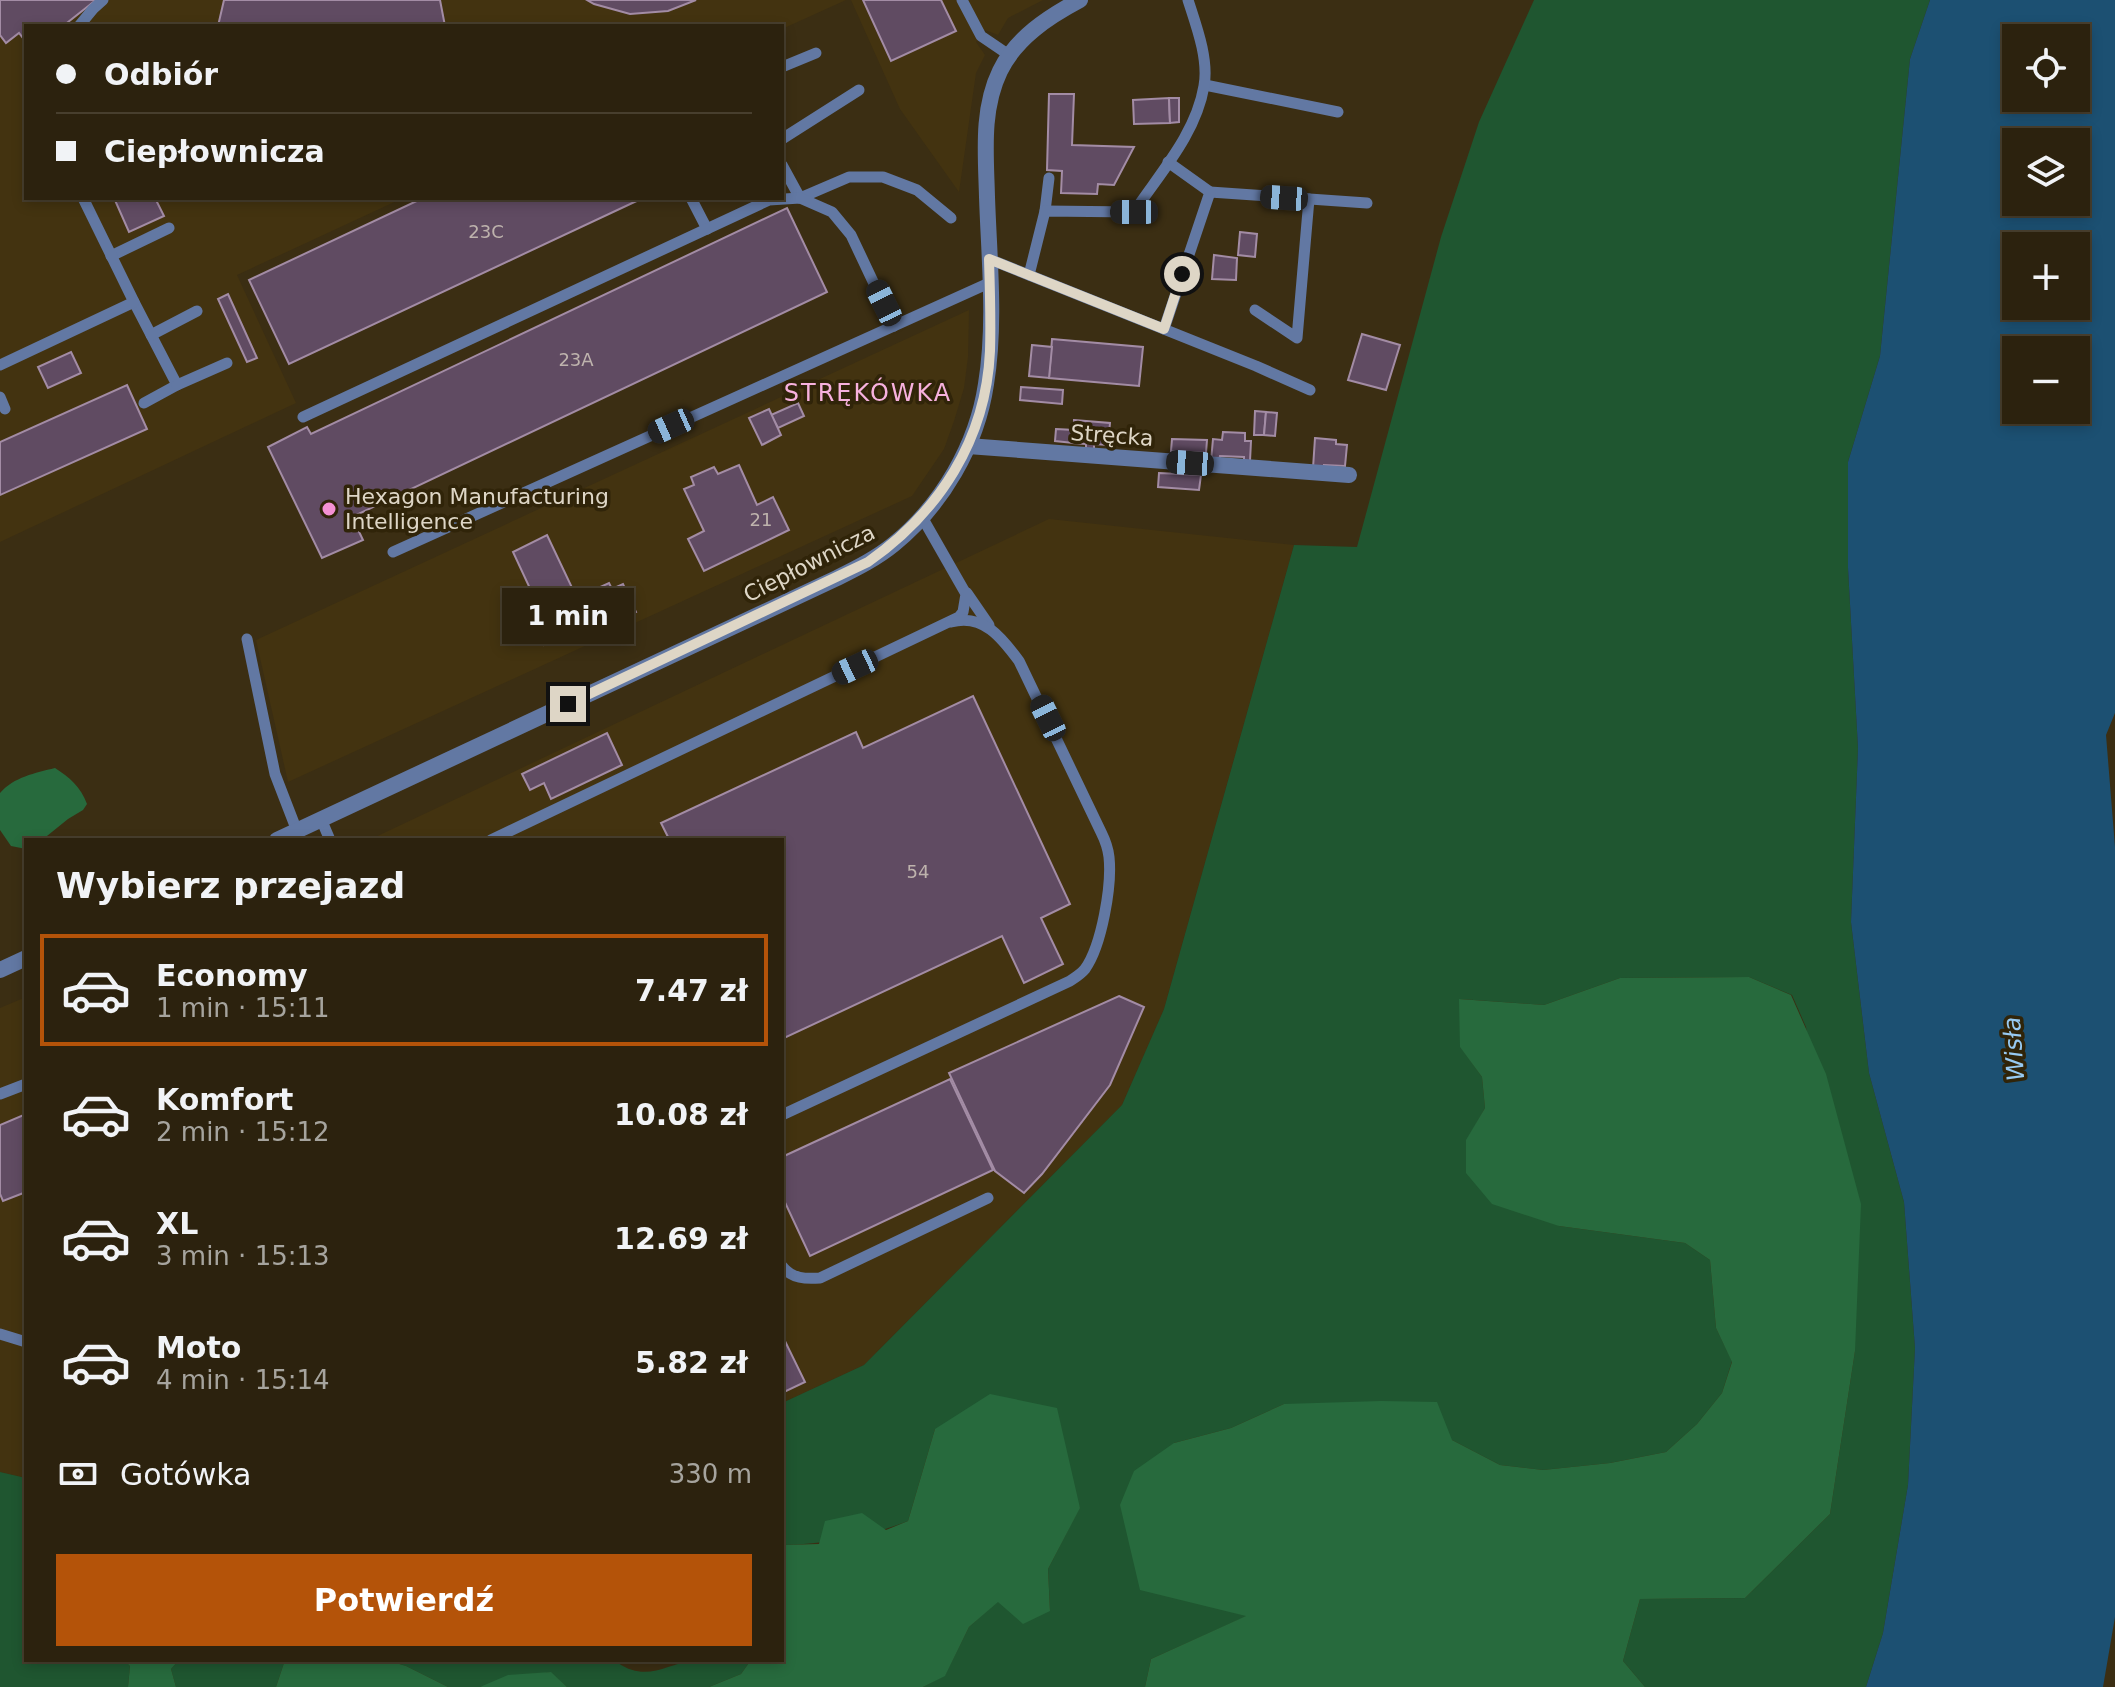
<!DOCTYPE html>
<html lang="pl">
<head>
<meta charset="utf-8">
<style>
  :root { --surface:#2c220e; --page:#342a17; --text:#f1f3f6; --muted:#a6a49e; --line:#483f2e; --accent:#b45309 }
  body { margin:0; font-family:"DejaVu Sans",sans-serif; background:var(--page); color:var(--text); height:100vh; display:flex; flex-direction:column; font-size:30px; white-space:nowrap }
  * { box-sizing:border-box; margin:0 }
  p { font-size:26px; color:var(--muted) }
  .icon { flex:none; width:44px; height:44px; fill:none; stroke:currentColor; stroke-width:2; stroke-linecap:round; stroke-linejoin:round }
  .map { position:relative; flex:1; overflow:hidden }
  .sheet { position:absolute; left:24px; top:838px; width:760px; height:824px; display:flex; flex-direction:column; background:var(--surface); border-radius:0px; box-shadow:0 4px 12px #0003,0 0 0 2px var(--line) }
  .sheet>* { flex:none }
  .banner { position:absolute; left:24px; top:24px; width:760px; height:176px; border-radius:0px; box-shadow:0 4px 12px #0003,0 0 0 2px var(--line); display:grid; align-content:center; height:176px; padding:0 32px; background:var(--surface) }
  .tools { position:absolute; left:2002px; top:24px; display:grid; gap:16px }
  .tools a { display:grid; place-items:center; width:88px; height:88px; border-radius:0px; background:var(--surface); box-shadow:0 4px 12px #0003,0 0 0 2px var(--line); font-size:40px }
  .end { position:absolute; width:36px; height:36px; margin:-18px; border:10px solid #ded6c6; background:#111; box-shadow:0 0 0 4px #111 }
  .from { border-radius:50% }
  .bubble { position:absolute; height:56px; border-radius:0px; background:var(--surface); box-shadow:0 4px 12px #0003,0 0 0 2px var(--line); font-size:26px; font-weight:700; line-height:56px; text-align:center }
  .car { position:absolute; width:24px; height:48px; margin:-24px -12px; border-radius:10px; box-shadow:0 0 6px 2px #0007; background:linear-gradient(#222 24%,#8ab4d8 0 40%,#222 0 76%,#8ab4d8 0 86%,#222 0) }
  .banner b { display:flex; align-items:center; gap:28px; height:76px; font-size:30px }
  .banner b+b { border-top:2px solid var(--line) }
  .banner i { width:20px; height:20px; background:var(--text) }
  ul { padding:0; list-style:none }
  li { display:flex; align-items:center; gap:24px; height:112px; margin:0 16px 12px; padding:0 16px; border:4px solid transparent; border-radius:0px }
  li div { flex:1 }
  li b { display:block; font-size:30px }
  li em { font-style:normal; font-weight:700 }
  li.selected { border-color:var(--accent) }
  li>.icon { width:72px; height:72px; stroke-width:1.5 }
  h2 { padding:0 32px; font-size:36px; line-height:96px }
  .pay { display:flex; align-items:center; gap:20px; height:88px; padding:0 32px; font-size:30px }
  .pay p { margin-inline-start:auto }
  .primary-button { display:flex; gap:16px; margin-top:auto; padding:16px 32px }
  .primary-button a { flex:1; height:92px; border-radius:0px; background:var(--accent); color:#fff; font-size:32px; font-weight:700; line-height:92px; text-align:center }
  .map>svg:first-child { display:block }
</style>
</head>
<body>
<div class="map">
<svg width="2115" height="1687" viewBox="0 0 2115 1687">
  <rect width="100%" height="100%" fill="#3b2e13"/>
  <g fill="#433310">
    <path d="M0,0H846L782,29V26H26V198H403L237,275L296,403L0,542Z"/>
    <path d="M851,0H1043L1008,18L998,35L985,30L976,42L985,55L976,73L959,192L900,109Z"/>
    <path d="M969,310L968,357L964,388L954,421L944,449L912,496L288,782L256,640Z"/>
    <path d="M1049,519L1294,545L1164,1009L1122,1105L864,1365L782,1403V840H369Z"/>
    <path d="M26,997V1478L0,1472V1008Z"/>
  </g>
  <g fill="#1f5630">
    <path d="M1534,0H1930L1910,59L1880,356L1848,462V568L1858,748L1851,922L1869,1073L1904,1202L1915,1348L1908,1485L1883,1633L1866,1687H1645L1623,1661L1640,1599L1745,1598L1830,1514L1855,1351L1806,1027L1792,995L1749,977L1620,978L1544,1005L1460,999V1046L1482,1077L1485,1108L1467,1140L1559,1226L1685,1243L1710,1260L1716,1328L1732,1361L1722,1393L1697,1424L1666,1452L1610,1463L1543,1470L1500,1465L1452,1440L1284,1404L1231,1428L1174,1443L1247,1616L1151,1659L1145,1687H923L945,1675L969,1627L998,1601L1050,1611L1048,1569L1080,1507L935,1429L908,1521C868,1537 826,1544 782,1545V1403L864,1365L1122,1105L1164,1009L1294,545L1357,547L1441,237L1479,122Z"/>
    <path d="M0,1472L26,1478V1660H124L130,1666L128,1687H0Z"/>
    <path d="M179,1660H285L276,1687H176L171,1669Z"/>
    <path d="M386,1660H621L618,1663C646,1682 666,1665 693,1660C711,1657 733,1660 751,1660L741,1674L709,1687H567L550,1672L480,1687H448L406,1666Z"/>
  </g>
  <g fill="#276a3d">
    <path d="M55,768C69,777 81,787 87,804L83,810L68,819L42,840H26V849L11,846L0,830V793C14,777 35,773 55,768Z"/>
    <path d="M1749,977L1791,995L1826,1074L1861,1204L1855,1351L1830,1514L1745,1598L1640,1599L1623,1661L1645,1687H1145L1151,1659L1246,1616L1140,1590L1120,1505L1134,1471L1174,1443L1231,1428L1284,1404L1381,1401L1437,1402L1452,1440L1500,1465L1543,1470L1610,1463L1666,1452L1697,1424L1722,1393L1732,1362L1716,1328L1710,1260L1685,1243L1559,1226L1492,1204L1466,1173V1140L1485,1108L1482,1077L1460,1047L1459,999L1544,1005L1620,978Z"/>
    <path d="M990,1394L1057,1408L1080,1508L1048,1569L1050,1611L1023,1624L998,1602L969,1627L945,1676L923,1687H709L741,1674L751,1660H782V1545L819,1544L825,1521L862,1513L886,1530L908,1521L935,1429Z"/>
    <path d="M124,1660H179L171,1669L176,1687H128L130,1666Z"/>
    <path d="M285,1660H386L406,1666L448,1687H276Z"/>
    <path d="M551,1672L567,1687H480L508,1675Z"/>
  </g>
  <path fill="#1c5072" fill-rule="evenodd" d="M1930,0H2115V713L2106,735L2115,847V1617L2103,1687H1866L1883,1633L1908,1485L1915,1348L1904,1202L1869,1073L1851,922L1858,748L1848,568V462L1880,356L1910,59ZM2016,38H2076V98H2016ZM2016,142H2076V202H2016ZM2016,246H2076V306H2016ZM2016,350H2076V410H2016Z"/>
  <g fill="#604b62" stroke="#a38ca5" stroke-width="2">
    <path d="M0,0H96L63,26H26V42L19,33L6,43L0,35Z"/>
    <path d="M224,0H440L445,26H218Z"/>
    <path d="M587,0H696L668,11L630,14L594,4Z"/>
    <path d="M863,0H941L956,31L891,61Z"/>
    <path d="M1049,94H1074L1072,145L1134,147L1114,185L1098,184L1097,194L1061,193L1062,171L1047,170Z"/>
    <path d="M1169,98L1170,123L1134,124L1133,100Z"/>
    <path d="M1169,98H1179V122L1170,123Z"/>
    <path d="M114,198H155L164,216L129,232Z"/>
    <path d="M423,198H643L289,364L249,280Z"/>
    <path d="M787,208L827,292L352,517L363,540L322,558L268,447L307,427L311,434Z"/>
    <path d="M1240,232L1257,234L1255,257L1238,255Z"/>
    <path d="M1214,255L1237,258L1236,280L1212,279Z"/>
    <path d="M228,294L257,358L247,362L218,299Z"/>
    <path d="M1362,334L1400,345L1386,390L1348,380Z"/>
    <path d="M1052,339L1143,347L1139,386L1049,378Z"/>
    <path d="M1032,345L1052,347L1049,378L1029,376Z"/>
    <path d="M71,352L81,373L48,388L38,367Z"/>
    <path d="M127,385L147,429L0,495V442Z"/>
    <path d="M1021,387L1063,390L1062,404L1020,400Z"/>
    <path d="M798,403L804,416L778,428L771,415Z"/>
    <path d="M769,409L781,435L762,445L749,418Z"/>
    <path d="M1255,411L1266,412L1264,435H1254Z"/>
    <path d="M1266,412L1277,413L1275,436L1264,435Z"/>
    <path d="M1074,420L1110,423L1108,445L1094,444V450L1086,449V444L1073,443Z"/>
    <path d="M1056,429L1074,430L1073,443L1055,441Z"/>
    <path d="M1223,432L1245,433V441H1251L1250,461H1244V457L1220,456L1219,461H1211L1213,439L1222,440Z"/>
    <path d="M1315,438L1336,440V444L1347,445L1345,466L1324,465V468H1313Z"/>
    <path d="M1172,439L1207,440L1206,453L1171,451Z"/>
    <path d="M739,465L757,505L773,497L789,530L704,571L688,539L704,531L684,489L694,485L691,477L714,467L718,474Z"/>
    <path d="M1159,473L1201,475L1199,490L1158,487Z"/>
    <path d="M547,535L575,594L540,610L513,552Z"/>
    <path d="M609,583L612,589L623,584L636,612L621,619L618,612L544,645L536,627L563,615L558,606Z"/>
    <path d="M973,696L1070,904L1041,918L1063,964L1024,983L1002,936L782,1039V840H666L669,839L661,823L856,732L863,748Z"/>
    <path d="M607,733L622,765L551,799L544,783L530,790L522,774Z"/>
    <path d="M1119,996L1144,1007L1110,1085L1042,1174L1024,1193L995,1171L949,1073Z"/>
    <path d="M950,1079L993,1170L810,1256L782,1196V1157Z"/>
    <path d="M26,1114V1192L3,1201L0,1194V1125Z"/>
    <path d="M782,1335L805,1382L782,1393Z"/>
  </g>
  <g fill="none" stroke-linecap="round" stroke-linejoin="round">
    <g stroke="#6278a3" stroke-width="11">
      <path d="M962,0L981,36L1009,55"/>
      <path d="M79,26L93,9L103,0"/>
      <path d="M782,67L816,53"/>
      <path d="M1205,85L1338,112"/>
      <path d="M782,139L859,90"/>
      <path d="M782,165L800,198L849,177H883L917,190L951,218"/>
      <path d="M1210,192L1367,203"/>
      <path d="M691,198L707,229"/>
      <path d="M1045,211L1049,178"/>
      <path d="M111,256L169,228"/>
      <path d="M989,259L1256,366L1310,390"/>
      <path d="M1029,275L1045,211L1134,212C1160,173 1196,134 1204,86C1209,59 1196,25 1188,0"/>
      <path d="M134,302L177,385L144,403"/>
      <path d="M1255,310L1297,338L1309,199"/>
      <path d="M1164,329L1210,192L1168,162"/>
      <path d="M151,335L197,311"/>
      <path d="M0,365L134,302L83,198"/>
      <path d="M177,385L227,363"/>
      <path d="M0,397L5,409"/>
      <path d="M303,417L769,200L800,198L832,212L851,235L894,326"/>
      <path d="M393,552L989,283"/>
      <path d="M967,593L989,625"/>
      <path d="M247,639L275,774L297,831"/>
      <path d="M321,819L330,840"/>
      <path d="M491,840L959,617L963,612L966,594L922,517"/>
      <path d="M0,1094L26,1084"/>
      <path d="M782,1115L1070,981C1076,977 1081,974 1085,969C1102,945 1112,885 1109,857C1108,848 1105,840 1101,832L1019,661C1002,638 983,613 951,622"/>
      <path d="M782,1266C792,1279 806,1279 820,1278L988,1198"/>
      <path d="M0,1334L26,1342"/>
    </g>
    <g stroke="#6278a3" stroke-width="16">
      <path d="M968,446L1349,475"/>
      <path d="M277,840L837,578C857,568 877,558 894,544C942,505 977,445 986,384C996,323 989,258 987,197C986,155 981,110 1000,71C1016,38 1048,17 1080,0"/>
      <path d="M0,970L26,958"/>
    </g>
  </g>
  <g fill="none" stroke-linecap="round" stroke-linejoin="round">
    <path stroke="#ded6c6" stroke-width="10" d="M568,704L868,562C939,512 986,440 990,351C991,321 990,290 989,259L1164,329L1182,274"/>
  </g>
  <circle fill="#f491d3" stroke="#302409" stroke-width="3" cx="329" cy="509" r="8"/>
  <g text-anchor="middle" stroke-width="7" stroke-linejoin="round" paint-order="stroke">
    <g font-size="18" fill="#beb3ad">
      <text x="486" y="238">23C</text>
      <text x="576" y="366">23A</text>
      <text x="761" y="526">21</text>
      <text x="918" y="878">54</text>
    </g>
    <g font-size="22" fill="#ded6c6" stroke="#302409">
      <text transform="translate(1112 435) rotate(4)" y="8">Stręcka</text>
      <text transform="translate(809 563) rotate(-27)" y="8">Ciepłownicza</text>
    </g>
    <g font-size="22" fill="#ded6c6" stroke="#302409" text-anchor="start">
      <text x="345" y="504">Hexagon Manufacturing<tspan x="345" dy="25">Intelligence</tspan></text>
    </g>
    <g font-size="24" letter-spacing="2" fill="#f7b1de" stroke="#302409">
      <text x="868" y="401">STRĘKÓWKA</text>
    </g>
    <g font-size="24" font-style="italic" fill="#97caf2" stroke="#302409">
      <text transform="translate(2014 1049) rotate(-94)" y="8">Wisła</text>
    </g>
  </g>
</svg>
<div class="tools">
<a><svg class="icon" aria-label="locate" viewBox="0 0 24 24"><circle cx="12" cy="12" r="6"/><path d="M12 2v4M12 18v4M2 12h4M18 12h4"/></svg></a>
<a><svg class="icon" aria-label="layers" viewBox="0 0 24 24"><path d="M12 4l9 5-9 5-9-5zM3 14l9 5 9-5"/></svg></a>
<a>+</a>
<a>−</a>
</div>
<i class="end from" style="left:1182px;top:274px"></i>
<i class="end" style="left:568px;top:704px"></i>
<div class="bubble" style="left:502px;top:588px;width:132px">1 min</div>
<i class="car" style="left:1284px;top:198px;rotate:274deg"></i>
<i class="car" style="left:1134px;top:212px;rotate:270deg"></i>
<i class="car" style="left:884px;top:303px;rotate:334deg"></i>
<i class="car" style="left:671px;top:426px;rotate:246deg"></i>
<i class="car" style="left:1190px;top:463px;rotate:274deg"></i>
<i class="car" style="left:855px;top:667px;rotate:245deg"></i>
<i class="car" style="left:1048px;top:718px;rotate:334deg"></i>
<div class="banner">
<b><i class="from"></i>Odbiór</b>
<b><i></i>Ciepłownicza</b>
</div>
<section class="sheet">
<h2>Wybierz przejazd</h2>
<ul>
<li class="selected"><svg class="icon" aria-label="car" viewBox="0 0 24 24"><path d="M5 17H2v-5l4-1 3-4h7l3 4 3 1v5h-3M9 17h6M6 11h13"/><circle cx="7" cy="17" r="2"/><circle cx="17" cy="17" r="2"/></svg><div><b>Economy</b><p>1 min · 15:11</p></div><em>7.47 zł</em></li>
<li><svg class="icon" aria-label="car" viewBox="0 0 24 24"><path d="M5 17H2v-5l4-1 3-4h7l3 4 3 1v5h-3M9 17h6M6 11h13"/><circle cx="7" cy="17" r="2"/><circle cx="17" cy="17" r="2"/></svg><div><b>Komfort</b><p>2 min · 15:12</p></div><em>10.08 zł</em></li>
<li><svg class="icon" aria-label="car" viewBox="0 0 24 24"><path d="M5 17H2v-5l4-1 3-4h7l3 4 3 1v5h-3M9 17h6M6 11h13"/><circle cx="7" cy="17" r="2"/><circle cx="17" cy="17" r="2"/></svg><div><b>XL</b><p>3 min · 15:13</p></div><em>12.69 zł</em></li>
<li><svg class="icon" aria-label="car" viewBox="0 0 24 24"><path d="M5 17H2v-5l4-1 3-4h7l3 4 3 1v5h-3M9 17h6M6 11h13"/><circle cx="7" cy="17" r="2"/><circle cx="17" cy="17" r="2"/></svg><div><b>Moto</b><p>4 min · 15:14</p></div><em>5.82 zł</em></li>
</ul>
<div class="pay"><svg class="icon" aria-label="cash" viewBox="0 0 24 24"><path d="M3 7h18v10H3z"/><circle cx="12" cy="12" r="2"/></svg>Gotówka<p>330 m</p></div>
<div class="primary-button"><a>Potwierdź</a></div>
</section>
</div>
</body>
</html>
